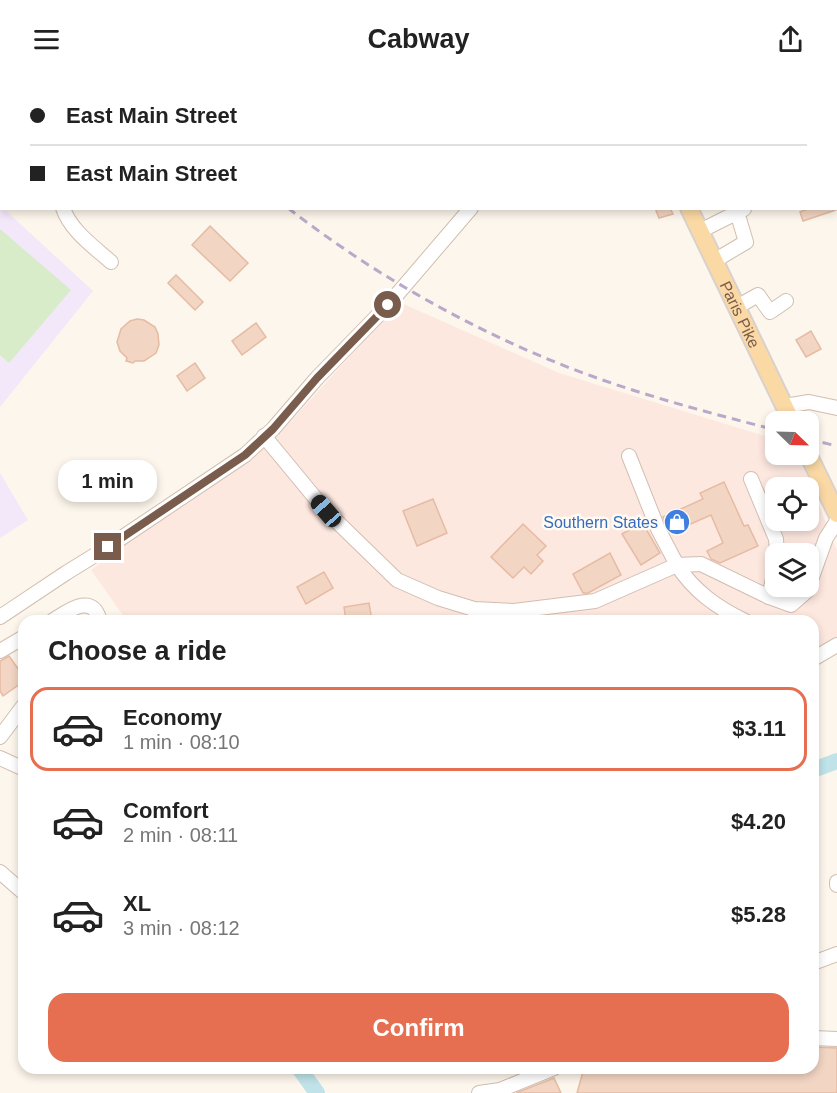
<!DOCTYPE html>
<html lang="en">
<head>
<meta charset="utf-8">
<style>
  :root { --surface:#fff; --page:#f2f2f2; --text:#222; --muted:#767676; --line:#e0e0e0; --accent:#e76f51 }
  body { margin:0; font-family:Arial,sans-serif; background:var(--page); color:var(--text); height:100vh; display:flex; flex-direction:column; font-size:22px; white-space:nowrap }
  * { box-sizing:border-box; margin:0 }
  p { font-size:20px; color:var(--muted) }
  .icon { flex:none; width:33px; height:33px; fill:none; stroke:currentColor; stroke-width:2; stroke-linecap:round; stroke-linejoin:round }
  .map { position:relative; flex:1; overflow:hidden }
  .panel { position:absolute; left:18px; top:537px; width:801px; height:459px; display:flex; flex-direction:column; background:var(--surface); border-radius:18px; box-shadow:0 3px 9px #0003 }
  .panel>* { flex:none }
  .hud { position:absolute; left:0px; top:0px; width:837px; height:132px; box-shadow:0 3px 9px #0003; display:grid; align-content:center; height:132px; padding:0 30px; background:var(--surface) }
  .needle { width:39px; rotate:113deg }
  .buttons { position:absolute; left:765px; top:333px; display:grid; gap:12px }
  .buttons a { display:grid; place-items:center; width:54px; height:54px; border-radius:12px; background:var(--surface); box-shadow:0 3px 9px #0003; font-size:30px }
  .end { position:absolute; width:27px; height:27px; margin:-14px; border:8px solid #7a5c4d; background:#fff; box-shadow:0 0 0 3px #fff }
  .from { border-radius:50% }
  .bubble { position:absolute; height:42px; border-radius:18px; background:var(--surface); box-shadow:0 3px 9px #0003; font-size:20px; font-weight:800; line-height:42px; text-align:center }
  .car { position:absolute; width:18px; height:36px; margin:-18px -9px; border-radius:8px; box-shadow:0 0 4px 2px #0007; background:linear-gradient(#222 24%,#8ab4d8 0 40%,#222 0 76%,#8ab4d8 0 86%,#222 0) }
  .hud b { display:flex; align-items:center; gap:21px; height:57px; font-size:22px }
  .hud b+b { border-top:2px solid var(--line) }
  .hud i { width:15px; height:15px; background:var(--text) }
  ul { padding:0; list-style:none }
  li { display:flex; align-items:center; gap:18px; height:84px; margin:0 12px 9px; padding:0 18px; border:3px solid transparent; border-radius:18px }
  li div { flex:1 }
  li b { display:block; font-size:22px }
  li em { font-style:normal; font-weight:800 }
  li.current { border-color:var(--accent) }
  li>.icon { width:54px; height:54px; stroke-width:1.5 }
  h2 { padding:0 30px; font-size:27px; line-height:72px }
  .button { display:flex; gap:12px; margin-top:auto; padding:12px 30px }
  .button a { flex:1; height:69px; border-radius:18px; background:var(--accent); color:#fff; font-size:24px; font-weight:800; line-height:69px; text-align:center }
  header { display:flex; justify-content:space-between; align-items:center; height:78px; padding:0 30px; background:var(--surface); font-size:27px; font-weight:800 }
  .map>svg:first-child { display:block }
</style>
</head>
<body>
<header><svg class="icon" aria-label="menu" viewBox="0 0 24 24"><path d="M4 6h16M4 12h16M4 18h16"/></svg>Cabway<svg class="icon" aria-label="share" viewBox="0 0 24 24"><path d="M12 15V3M7 8l5-5 5 5M5 13v7h14v-7"/></svg></header>
<div class="map">
<svg width="837" height="1015" viewBox="0 0 837 1015">
  <rect width="100%" height="100%" fill="#fdf6ec"/>
  <path fill="#fde8e0" fill-rule="evenodd" d="M399,224L559,295L775,361L776,376L799,377L837,472V561L813,575V543H719L717,539L710,543H470L468,541L458,543H127L91,492L142,453L232,394L282,353ZM776,410H808V442H776ZM776,476H808V508H776Z"/>
  <g fill="#f3e8fa">
    <path d="M0,127L2,130L4,131L93,213L0,329Z"/>
    <path d="M0,395L28,442L0,460Z"/>
  </g>
  <path fill="#d8ecc9" d="M0,151L71,212L9,285L0,277Z"/>
  <g fill="none" stroke-linecap="round" stroke-linejoin="round">
    <g stroke="#bfe3e8" stroke-width="16">
      <path d="M813,692L837,683"/>
      <path d="M299,990L317,1015"/>
    </g>
  </g>
  <g fill="#f3d5c3" stroke="#e6bba3" stroke-width="1.5">
    <path d="M655,130H670L673,136L659,140Z"/>
    <path d="M810,130H836V132L803,143L800,134Z"/>
    <path d="M210,148L248,185L230,203L192,167Z"/>
    <path d="M176,197L203,224L195,232L168,205Z"/>
    <path d="M137,241L144,242L155,249L158,256L159,267L156,275L144,283H135L133,285L126,283L127,280L120,273L117,264L121,251L130,243Z"/>
    <path d="M256,245L266,259L242,277L232,263Z"/>
    <path d="M811,253L821,271L806,279L796,262Z"/>
    <path d="M195,285L205,300L187,313L177,298Z"/>
    <path d="M724,404L744,448L748,447L758,468L720,485L711,481L707,473L723,465L711,437L670,455L663,439L703,421L700,415Z"/>
    <path d="M433,421L447,455L417,468L403,433Z"/>
    <path d="M642,444L660,475L641,487L622,456Z"/>
    <path d="M523,446L546,468L537,477L543,483L531,496L524,489L513,500L491,479Z"/>
    <path d="M610,475L621,497L588,515H583L573,496Z"/>
    <path d="M324,494L333,510L306,526L297,509Z"/>
    <path d="M369,525L372,543H346L344,529Z"/>
    <path d="M9,578L24,599V603L3,618L0,613V583Z"/>
    <path d="M813,969L837,970V1015H577L584,990H630L645,994V990L680,992V990H813Z"/>
    <path d="M554,1000L561,1015H516Z"/>
  </g>
  <g fill="none" stroke-linecap="round" stroke-linejoin="round">
    <g stroke="#d1beb0" stroke-width="16">
      <g id="minor">
        <path d="M201,0L204,2"/>
        <path d="M348,0L351,2"/>
        <path d="M332,2L333,0"/>
        <path d="M575,2L576,0"/>
        <path d="M836,5L837,3"/>
        <path d="M836,112V115"/>
        <path d="M63,130C70,152 94,169 111,184"/>
        <path d="M700,153L744,131"/>
        <path d="M714,183L746,164L737,134"/>
        <path d="M737,229L758,217L770,234L786,223"/>
        <path d="M785,328L809,324L837,330"/>
        <path d="M264,358L326,433L397,502L438,520L474,531L514,533L595,523L677,487C694,513 716,529 745,543"/>
        <path d="M629,378L658,451L677,487L701,486L769,519L791,527L807,513L826,460L837,443"/>
        <path d="M751,401L776,461L777,476"/>
        <path d="M769,519L776,487"/>
        <path d="M0,539L66,495L108,469L245,377L273,351L317,300L388,227L471,130"/>
        <path d="M52,543C67,534 92,513 100,543"/>
        <path d="M0,573L24,559"/>
        <path d="M813,581L837,567"/>
        <path d="M0,659L24,627"/>
        <path d="M0,680L24,691"/>
        <path d="M0,794L24,815"/>
        <path d="M837,804V807"/>
        <path d="M813,885L837,876"/>
        <path d="M813,960L837,961"/>
        <path d="M479,1015L500,1012L554,990"/>
      </g>
    </g>
    <g stroke="#dad1cd" stroke-width="20">
      <g id="major">
        <path d="M625,0L626,2"/>
        <path id="s1" d="M689,130L792,344"/>
        <path d="M808,376L837,436"/>
      </g>
    </g>
    <use href="#minor" stroke="#fff" stroke-width="14"/>
    <use href="#major" stroke="#fbd9a5" stroke-width="16"/>
    <g stroke="#b9a8c9" stroke-width="3" stroke-dasharray="9 6" stroke-linecap="butt">
      <path d="M116,0L118,2"/>
      <path d="M288,130C373,196 470,251 570,290C637,316 706,334 776,352"/>
      <path d="M808,361L837,368"/>
    </g>
  </g>
  <g fill="none" stroke-linecap="round" stroke-linejoin="round">
    <path stroke="#7a5c4d" stroke-width="8" d="M108,469L245,377L273,351L317,300L388,227"/>
  </g>
  <defs>
    <g id="shop-disc" transform="scale(1.35)"><circle r="9.5" fill="#3f7fe0" stroke="#fffaf3"/><path d="M-5-2.5h2.3a2.7 3.5 0 0 1 5.4 0H5L5.5 6h-11ZM-1.5-2.5h3a1.5 2.3 0 0 0-3 0Z" fill="#fff"/></g>
  </defs>
  <g fill-rule="evenodd">
    <use href="#shop-disc" x="677" y="444"/>
  </g>
  <g text-anchor="middle" stroke-width="5" stroke-linejoin="round" paint-order="stroke">
    <g font-size="16" fill="#7a5c4d" stroke="#fffaf3">
      <text dy="6" stroke="none"><textPath href="#s1" startOffset="118">Paris Pike</textPath></text>
    </g>
    <g font-size="16" fill="#366cbe" stroke="#fffaf3" text-anchor="end">
      <text x="658" y="450">Southern States</text>
    </g>
  </g>
</svg>
<div class="buttons">
<a><svg class="needle" viewBox="-14 -14 28 28"><path d="M0-13l5 13h-10z" fill="#e53935"/><path d="M0 13l5-13h-10z" fill="#767676"/></svg></a>
<a><svg class="icon" aria-label="locate" viewBox="0 0 24 24"><circle cx="12" cy="12" r="6"/><path d="M12 2v4M12 18v4M2 12h4M18 12h4"/></svg></a>
<a><svg class="icon" aria-label="layers" viewBox="0 0 24 24"><path d="M12 4l9 5-9 5-9-5zM3 14l9 5 9-5"/></svg></a>
</div>
<i class="end from" style="left:388px;top:227px"></i>
<i class="end" style="left:108px;top:469px"></i>
<div class="bubble" style="left:58px;top:382px;width:99px">1 min</div>
<i class="car" style="left:326px;top:433px;rotate:319deg"></i>
<div class="hud">
<b><i class="from"></i>East Main Street</b>
<b><i></i>East Main Street</b>
</div>
<section class="panel">
<h2>Choose a ride</h2>
<ul>
<li class="current"><svg class="icon" aria-label="car" viewBox="0 0 24 24"><path d="M5 17H2v-5l4-1 3-4h7l3 4 3 1v5h-3M9 17h6M6 11h13"/><circle cx="7" cy="17" r="2"/><circle cx="17" cy="17" r="2"/></svg><div><b>Economy</b><p>1 min · 08:10</p></div><em>$3.11</em></li>
<li><svg class="icon" aria-label="car" viewBox="0 0 24 24"><path d="M5 17H2v-5l4-1 3-4h7l3 4 3 1v5h-3M9 17h6M6 11h13"/><circle cx="7" cy="17" r="2"/><circle cx="17" cy="17" r="2"/></svg><div><b>Comfort</b><p>2 min · 08:11</p></div><em>$4.20</em></li>
<li><svg class="icon" aria-label="car" viewBox="0 0 24 24"><path d="M5 17H2v-5l4-1 3-4h7l3 4 3 1v5h-3M9 17h6M6 11h13"/><circle cx="7" cy="17" r="2"/><circle cx="17" cy="17" r="2"/></svg><div><b>XL</b><p>3 min · 08:12</p></div><em>$5.28</em></li>
</ul>
<div class="button"><a>Confirm</a></div>
</section>
</div>
</body>
</html>
